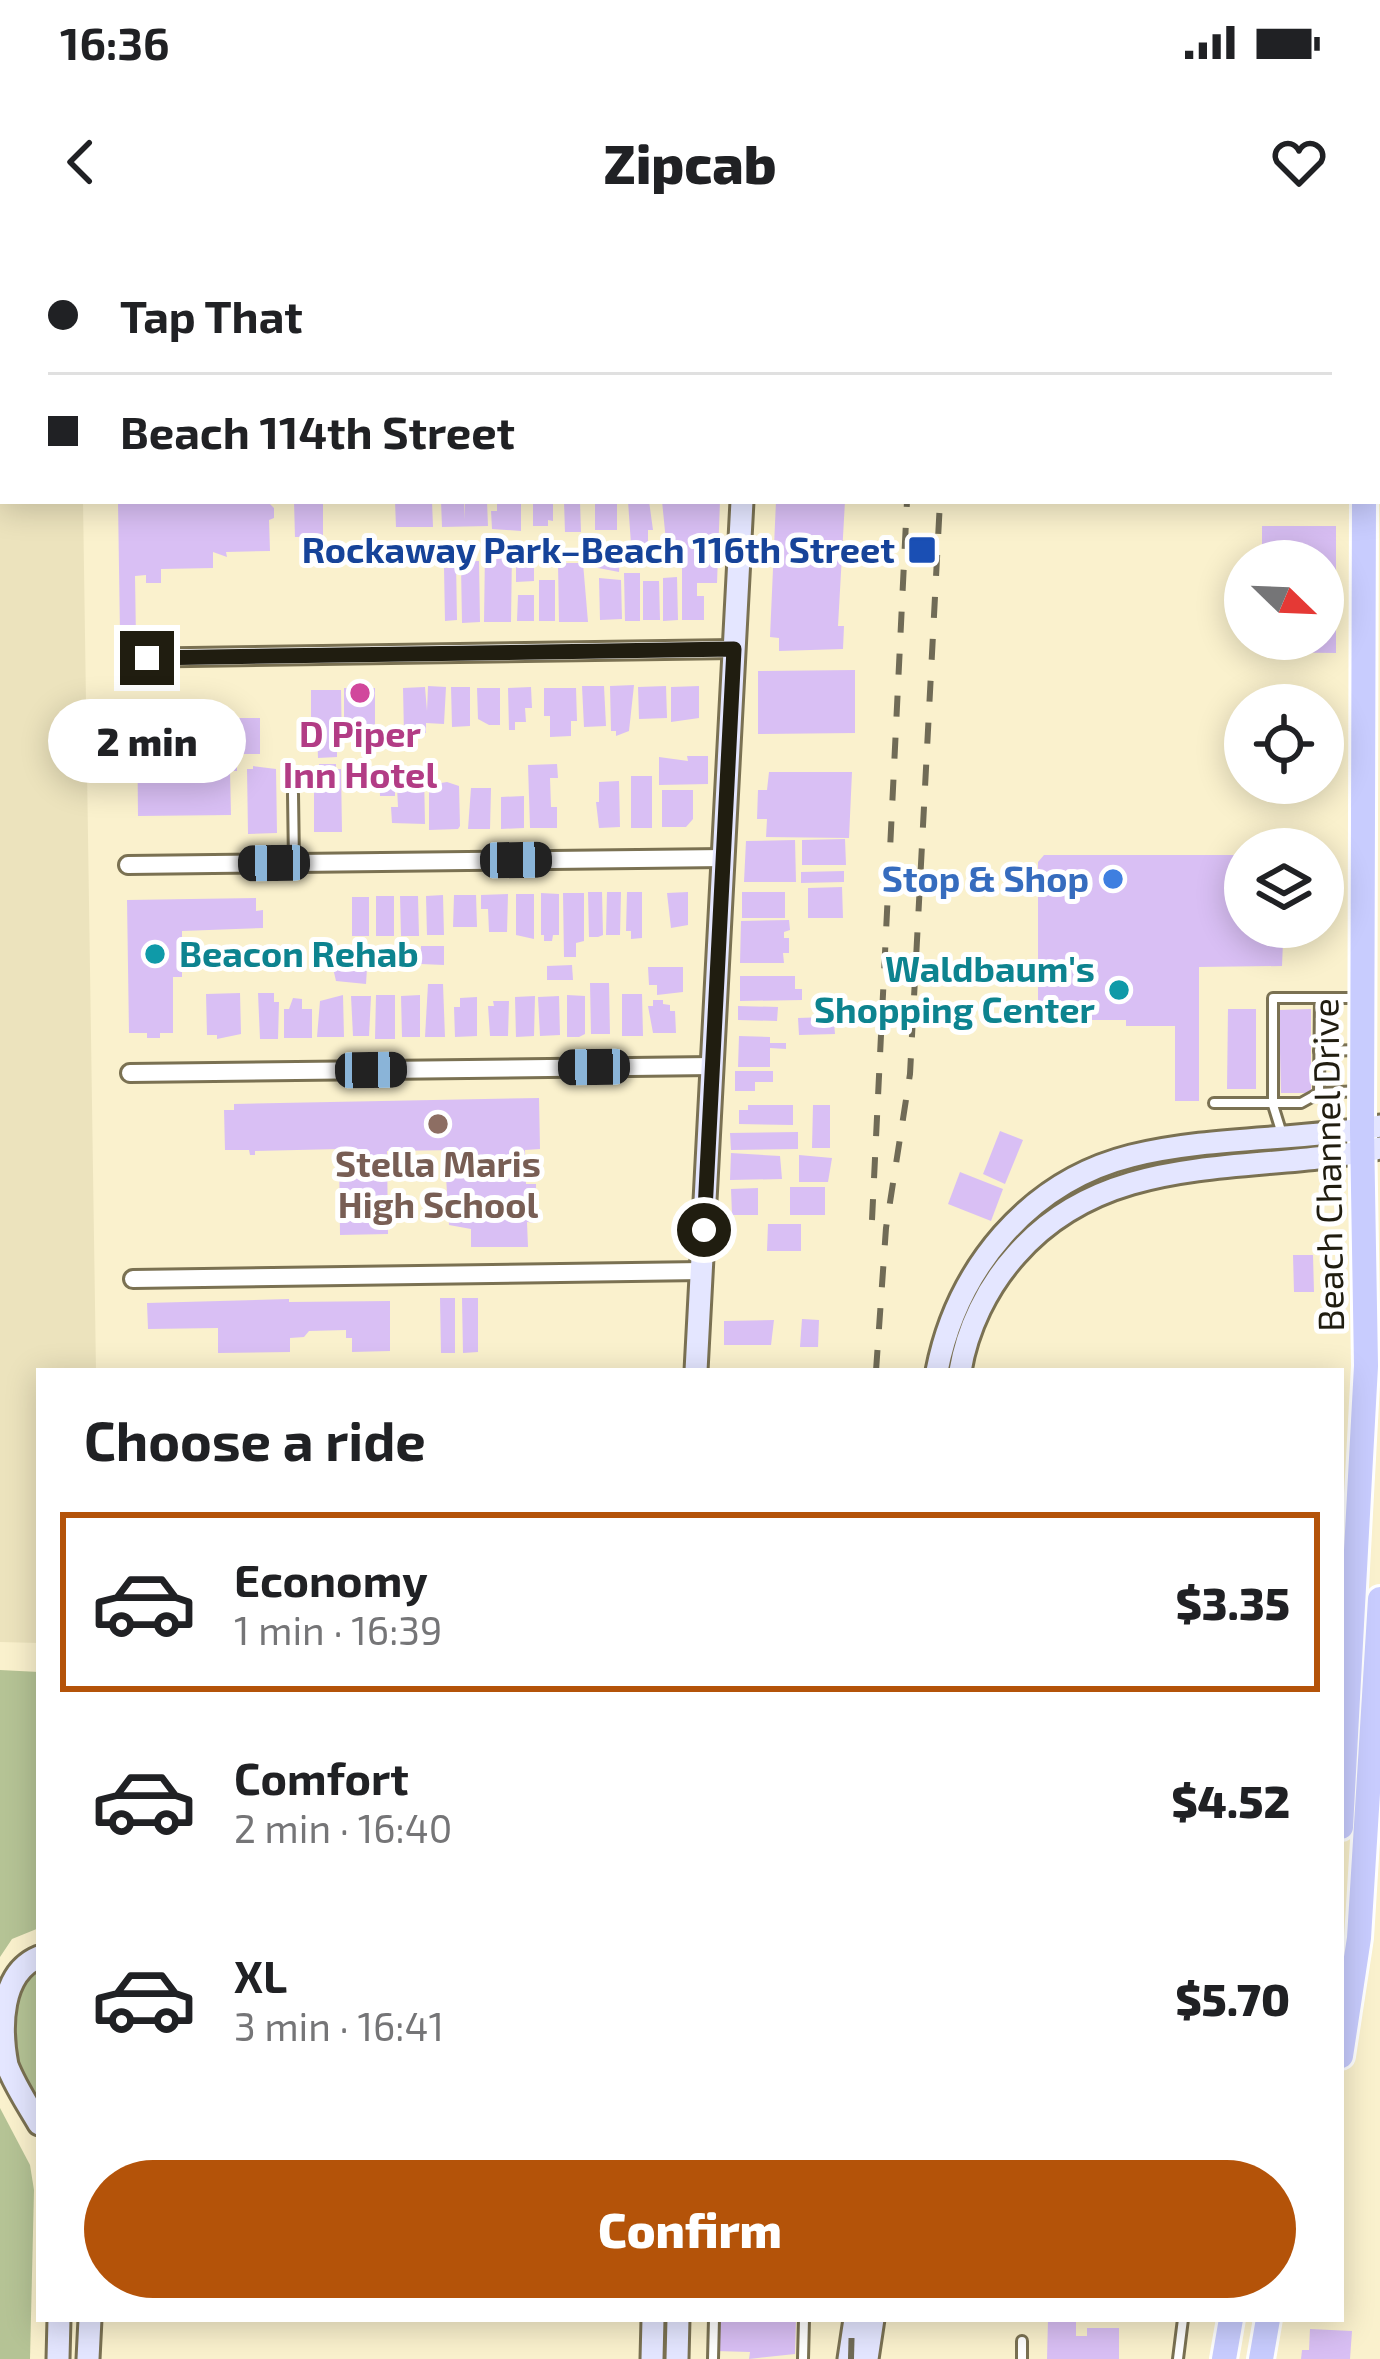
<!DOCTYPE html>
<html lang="en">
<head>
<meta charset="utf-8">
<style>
  :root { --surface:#fff; --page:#f6f6f6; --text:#202124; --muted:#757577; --line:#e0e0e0; --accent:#b45309 }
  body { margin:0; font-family:"Exo 2",sans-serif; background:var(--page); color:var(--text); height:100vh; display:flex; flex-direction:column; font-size:45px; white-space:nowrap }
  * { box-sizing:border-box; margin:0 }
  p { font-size:39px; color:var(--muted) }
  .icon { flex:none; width:66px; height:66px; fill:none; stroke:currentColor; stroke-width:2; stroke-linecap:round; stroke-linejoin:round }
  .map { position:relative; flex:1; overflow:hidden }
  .panel { position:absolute; left:36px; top:1128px; width:1308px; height:954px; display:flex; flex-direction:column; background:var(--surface); border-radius:0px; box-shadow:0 6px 30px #0003 }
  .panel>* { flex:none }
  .banner { position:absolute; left:0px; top:0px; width:1380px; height:264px; box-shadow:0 6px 30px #0003; display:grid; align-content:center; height:264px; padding:0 48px; background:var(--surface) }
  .needle { width:78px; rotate:113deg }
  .buttons { position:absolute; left:1224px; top:300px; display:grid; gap:24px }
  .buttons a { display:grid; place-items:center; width:120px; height:120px; border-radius:50%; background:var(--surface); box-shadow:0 6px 30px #0003; font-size:60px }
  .end { position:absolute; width:54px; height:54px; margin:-27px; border:15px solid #201d10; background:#fff; box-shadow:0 0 0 6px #fff }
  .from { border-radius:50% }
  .bubble { position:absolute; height:84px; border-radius:42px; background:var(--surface); box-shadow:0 6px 30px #0003; font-size:39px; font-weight:800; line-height:84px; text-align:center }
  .car { position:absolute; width:36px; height:72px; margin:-36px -18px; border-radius:15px; box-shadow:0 0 9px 3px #0007; background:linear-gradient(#222 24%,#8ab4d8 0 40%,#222 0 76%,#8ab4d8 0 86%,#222 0) }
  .banner b { display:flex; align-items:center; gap:42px; height:114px; font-size:45px }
  .banner b+b { border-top:3px solid var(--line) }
  .banner i { width:30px; height:30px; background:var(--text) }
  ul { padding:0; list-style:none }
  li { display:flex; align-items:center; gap:36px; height:180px; margin:0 24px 18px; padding:0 24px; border:6px solid transparent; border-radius:0px }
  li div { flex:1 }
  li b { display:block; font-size:45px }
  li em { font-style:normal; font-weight:800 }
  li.on { border-color:var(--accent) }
  li>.icon { width:108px; height:108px; stroke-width:1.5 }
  h2 { padding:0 48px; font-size:54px; line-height:144px }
  .action { display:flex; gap:24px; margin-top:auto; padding:24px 48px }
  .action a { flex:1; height:138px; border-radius:72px; background:var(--accent); color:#fff; font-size:48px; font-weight:800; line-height:138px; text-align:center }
  .status { display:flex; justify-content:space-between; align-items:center; height:84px; padding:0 60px; background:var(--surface); direction:ltr }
  .status svg { height:33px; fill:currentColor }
  header { display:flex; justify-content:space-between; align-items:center; height:156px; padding:0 48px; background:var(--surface); font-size:54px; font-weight:800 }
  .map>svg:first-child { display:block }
</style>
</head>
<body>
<div class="status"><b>16:36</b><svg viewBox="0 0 49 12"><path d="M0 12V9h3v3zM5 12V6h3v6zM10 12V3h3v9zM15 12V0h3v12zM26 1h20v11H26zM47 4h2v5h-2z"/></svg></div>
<header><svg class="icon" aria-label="back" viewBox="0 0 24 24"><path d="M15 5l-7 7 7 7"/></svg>Zipcab<svg class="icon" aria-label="heart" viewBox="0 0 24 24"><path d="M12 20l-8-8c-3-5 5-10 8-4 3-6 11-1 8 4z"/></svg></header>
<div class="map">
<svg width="1380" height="2119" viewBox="0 0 1380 2119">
  <rect width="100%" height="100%" fill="#faf1cd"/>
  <g fill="#b5c395">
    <path d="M0,1430L39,1432V1688L12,1699L0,1717Z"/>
    <path d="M39,1726V1867C13,1820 0,1767 39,1726Z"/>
    <path d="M0,1868L30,1925L34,1950L30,2119H0Z"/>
  </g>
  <path fill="#ece3bd" d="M0,0L80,3H3V261H83L96,1131H39V1403L0,1402Z"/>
  <g fill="#d9bff4">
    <path d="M118,261H267L274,268V278L269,280L270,311L226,312L227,317L213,312V328L161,329V343H146V335L135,336L136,399H125L120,394Z"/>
    <path d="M294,261H323V297H295Z"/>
    <path d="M395,261H432L433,287H396Z"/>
    <path d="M441,261H464V280L465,261H487L488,286L442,287Z"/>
    <path d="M497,261H521V291L492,289L491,271H497Z"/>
    <path d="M533,261H553V281L548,280V286H533Z"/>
    <path d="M564,261H580L581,292H565Z"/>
    <rect x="595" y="261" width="22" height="29"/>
    <path d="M628,261H649L653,290H648V304H631Z"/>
    <path d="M662,261H720L717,343H697V356H704V380H682V326H660V311H667Z"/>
    <path d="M776,261H845L838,386H844L843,409L779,411V398L770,397Z"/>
    <path d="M1262,286H1336V413L1260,412V399H1323V321L1262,319Z"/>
    <path d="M593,311H620L619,332L593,327Z"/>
    <path d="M485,312H512L511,382H484Z"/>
    <path d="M516,313H534V341L516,342Z"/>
    <path d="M451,321H456L457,380L445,381L444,328H451Z"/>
    <path d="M473,321H479L480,382L462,383L461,327H473Z"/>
    <path d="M558,323H583L588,382H559Z"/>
    <path d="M624,333H640V381H625Z"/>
    <path d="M677,337L678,380L663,381V338Z"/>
    <path d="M599,338L621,340L622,379L600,380Z"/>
    <rect x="539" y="340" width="16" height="41"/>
    <path d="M643,341H659L660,380H643Z"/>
    <path d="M518,355H534V381H517Z"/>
    <path d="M855,430V493L758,494V431Z"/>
    <path d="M634,445L629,491L616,496V491H611L610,446Z"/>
    <path d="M428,446L446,447L444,484L426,483V493L404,494L403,448L425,447L427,471Z"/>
    <path d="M582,446H604L606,486L584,487Z"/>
    <path d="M666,446L667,478L639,479L638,447Z"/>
    <path d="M699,446V478L671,482V447Z"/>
    <path d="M451,447H470V486L452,487Z"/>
    <path d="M531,447L532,468H525L526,482H515V490H509L508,448Z"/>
    <path d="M344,448H375V487H369V500L351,501L350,487H344Z"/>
    <path d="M477,448H500V485H489L478,479Z"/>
    <path d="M544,448H576L577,481H571V496L550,497V476H544Z"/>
    <path d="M311,450H341L342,507H337V517L318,518L317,491H311Z"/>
    <path d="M202,469V478H260V514H237V531H230L231,575L138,576L137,470Z"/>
    <path d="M687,516H708V544L659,545V517L688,521Z"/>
    <path d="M319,524H336V529H341L342,592H314V529H319Z"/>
    <path d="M557,524L558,538H550L551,567H557V588H530L528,525Z"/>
    <path d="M253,526L276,529L277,593L248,594L247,529H253Z"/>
    <path d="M379,530L424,533L425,584L392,583L391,567H398L397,547L401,545H395V556H380Z"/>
    <path d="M769,532H852L849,598L766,597L767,579H757L758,550H767Z"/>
    <rect x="631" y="536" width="21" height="52"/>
    <path d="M619,541L620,587L599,588L596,562H599V542Z"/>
    <path d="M447,542L459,546L460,586L458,589L429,590V545Z"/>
    <path d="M471,548H491L490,589H468Z"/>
    <path d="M662,550H693V579L686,587H662Z"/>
    <path d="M524,556V588L501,589V557Z"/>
    <path d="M845,599L846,625H802V600Z"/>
    <path d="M795,600L796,642H744L746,601Z"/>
    <path d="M1044,615H1245V687H1273V702H1283L1282,726L1199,727V861H1175V786H1126V780H1045L1038,774V622Z"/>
    <path d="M844,631V642L801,643V632Z"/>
    <path d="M842,647L843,678H808V648Z"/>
    <path d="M588,652H602L603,695L598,697H589Z"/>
    <path d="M607,652H621L620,695H606Z"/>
    <path d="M627,652H642V698L631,699V691H626Z"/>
    <path d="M688,652V685L671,688L667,653Z"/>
    <rect x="742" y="652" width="43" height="26"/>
    <path d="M541,653L559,654V695H553L552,701H544V695H541Z"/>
    <path d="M563,653H584V701L576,703V717H564Z"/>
    <path d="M508,654L507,692H489L488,669H481V655Z"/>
    <path d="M516,654H534V699L516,695Z"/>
    <path d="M443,655L444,695H427L426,656Z"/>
    <path d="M454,655H476L477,687H453Z"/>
    <rect x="376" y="656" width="18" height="40"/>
    <path d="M400,656H418L419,696H401Z"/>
    <rect x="352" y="657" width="17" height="39"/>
    <path d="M256,658V671L263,670V688L182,691V737H173V793H160V798H147V793H129L127,660Z"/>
    <path d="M789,680L790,690L784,692V698H789V713H783L784,723H740L741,681Z"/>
    <path d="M421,706H444V725L421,724Z"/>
    <path d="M572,725L573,740H547V726Z"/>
    <path d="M648,727H683V752L657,755V745H649Z"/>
    <path d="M333,728H367L366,744L336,741Z"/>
    <path d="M740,736H795V749H802V760L740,761Z"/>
    <path d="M590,743H609L610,794H591Z"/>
    <path d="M428,744H443L445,797H425Z"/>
    <path d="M240,753L241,794L217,799V795H207L206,754Z"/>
    <path d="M258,753H274V762H279L278,799H260Z"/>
    <path d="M622,754H642L643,796H622Z"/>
    <path d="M343,755L344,797H317L320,761Z"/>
    <path d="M376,755H395V799H375Z"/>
    <path d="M420,755V797H402L401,756Z"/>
    <path d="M567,755L585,756V794L579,797H567Z"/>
    <path d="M351,756H371L369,796H353Z"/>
    <path d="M535,756L534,796L516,797L515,757Z"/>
    <path d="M559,756L560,795L540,796L538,757Z"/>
    <path d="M477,757V796L455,797L454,767H460V758Z"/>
    <path d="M293,758L302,759V769H312V798H284V769H289Z"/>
    <path d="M653,760H663V764L670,765V771H675L676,793H653L648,766H653Z"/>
    <path d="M493,761H509L508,796H490L488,766H494Z"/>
    <path d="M738,766L778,767L777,781L738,780Z"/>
    <path d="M1228,769H1256V849H1227Z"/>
    <path d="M1311,769V853H1281L1279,770Z"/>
    <path d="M825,770H833L835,794L799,795L798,778L826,777Z"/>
    <path d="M739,796L770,797V803H786V809L770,808V827H738Z"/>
    <path d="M735,831H773V842H755V851H735Z"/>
    <path d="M539,858L540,909L525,910L526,944H536V983L527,982L528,1007H471V989L449,985L445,920L457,919L456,910L387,911L388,994L340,995L339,909L255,911V915H250L249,910H225L224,870H234V864Z"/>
    <path d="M748,865H793V885L739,884V870H748Z"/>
    <path d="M813,865H830V908H812Z"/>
    <path d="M1000,891L1023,900L1005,944L983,934Z"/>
    <path d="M798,892V909L731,910L730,893Z"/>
    <path d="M731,913L780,916L782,939L730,940Z"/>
    <path d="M799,915L832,918L828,942H799Z"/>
    <path d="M960,932L1003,949L991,981L948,964Z"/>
    <rect x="790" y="947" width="35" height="28"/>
    <path d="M758,948V975H732L731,949Z"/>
    <path d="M768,984H801V1011H767Z"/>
    <path d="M1293,1015H1313L1314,1052H1294Z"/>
    <path d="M440,1058H455V1113H441Z"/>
    <path d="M462,1058H478V1112L463,1113Z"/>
    <path d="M289,1059V1062L390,1061V1111L352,1112V1098H346V1090L309,1091L304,1097L290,1098V1112L218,1113V1088L148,1089L147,1063Z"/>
    <path d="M802,1079L819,1080L818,1107H800Z"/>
    <path d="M774,1080L771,1105H724V1081Z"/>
    <path d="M718,2079H796L795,2114L749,2119L750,2112L716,2111Z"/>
    <path d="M1048,2079H1076V2096H1087V2088H1119V2119H1047Z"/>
    <path d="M1310,2089L1352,2091L1350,2119H1301L1302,2110H1309Z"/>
  </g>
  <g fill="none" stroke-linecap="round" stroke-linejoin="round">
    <g stroke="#7a7152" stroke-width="14">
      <g id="lane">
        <path d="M1136,0V3"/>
        <path d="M293,554L294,622"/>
        <path d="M1319,811L1360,810"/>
        <path d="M1319,853L1360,851"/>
        <path d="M1214,863H1301L1319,853L1320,758"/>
        <path d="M1282,894L1273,865V758H1360"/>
        <path d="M713,2119L714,2079"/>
        <path d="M803,2119L804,2079"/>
        <path d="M1022,2119V2101"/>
        <path d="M1178,2119L1183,2079"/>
      </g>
    </g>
    <g stroke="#7a7152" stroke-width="22">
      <g id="street">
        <path d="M221,0H232"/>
        <path d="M1319,0L1321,3"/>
        <path d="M125,418L734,409"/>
        <path d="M128,625L724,618"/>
        <path d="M130,833L712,826"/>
        <path d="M133,1039L702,1031"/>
      </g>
    </g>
    <g stroke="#7a7152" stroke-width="27">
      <g id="secondary">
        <path d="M754,3V0"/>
        <path d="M696,1131L742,261"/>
        <path d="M937,1131C957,1029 1028,942 1131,916C1212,896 1298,901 1380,886"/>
        <path d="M960,1131C967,1089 987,1047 1016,1015C1110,907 1254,936 1380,908"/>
        <path d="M39,1717C0,1733 0,1788 7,1825C15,1846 28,1865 39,1884"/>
        <path d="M58,2119L59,2079"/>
        <path d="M88,2119L90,2079"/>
        <path d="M652,2119L653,2079"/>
        <path d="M677,2119L678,2079"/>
        <path d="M849,2119L855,2079"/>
        <path d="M867,2119L873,2079"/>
      </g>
    </g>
    <g stroke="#fff" stroke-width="30">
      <g id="primary">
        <path d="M1377,30L1380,9"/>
        <path d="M1341,1587L1366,1126L1362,890L1364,261"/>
        <path d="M1341,1816L1359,1698L1380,1359"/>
        <path d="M1224,2119L1231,2079"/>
        <path d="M1261,2119L1268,2079"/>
      </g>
    </g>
    <use href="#lane" stroke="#fff" stroke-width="8"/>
    <use href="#street" stroke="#fff" stroke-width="16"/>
    <use href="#secondary" stroke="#e4e6ff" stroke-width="21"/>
    <use href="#primary" stroke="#c8ccfe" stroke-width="24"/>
    <g stroke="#706b56" stroke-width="6" stroke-dasharray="21 21" stroke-linecap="butt">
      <path d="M872,980L907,261"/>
      <path d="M876,1131L886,988L910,834L940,261"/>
      <path d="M851,2119L852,2079"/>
    </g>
  </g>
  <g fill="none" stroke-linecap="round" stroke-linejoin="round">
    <path stroke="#201d10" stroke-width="15" d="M147,418L734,409L704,990"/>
  </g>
  <rect fill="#1a4fb4" stroke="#fff" stroke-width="4.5" x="907" y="295" width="30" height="30" rx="6"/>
  <circle fill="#d1479c" stroke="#fff" stroke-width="4.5" cx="360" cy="453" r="12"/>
  <circle fill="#3f7fe0" stroke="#fff" stroke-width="4.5" cx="1113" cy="639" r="12"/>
  <g fill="#0f9aa8" stroke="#fff" stroke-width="4.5">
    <circle cx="155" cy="714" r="12"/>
    <circle cx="1119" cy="750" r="12"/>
  </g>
  <circle fill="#8d6e63" stroke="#fff" stroke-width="4.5" cx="438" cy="884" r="12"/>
  <g text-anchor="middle" stroke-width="10" stroke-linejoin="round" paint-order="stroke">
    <g font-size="36" font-weight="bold" fill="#164399" stroke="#fff" text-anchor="end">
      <text x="895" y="323">Rockaway Park–Beach 116th Street</text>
    </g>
    <g font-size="36" font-weight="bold" fill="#b23c85" stroke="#fff">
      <text x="360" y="507">D Piper<tspan x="360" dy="41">Inn Hotel</tspan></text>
    </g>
    <g font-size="36" font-weight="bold" fill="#366cbe" stroke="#fff" text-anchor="end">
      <text x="1089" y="652">Stop &amp; Shop</text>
    </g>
    <g font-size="36" font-weight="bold" fill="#0d838f" stroke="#fff" text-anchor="start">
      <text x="179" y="727">Beacon Rehab</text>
      <text x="1095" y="742" text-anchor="end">Waldbaum's<tspan x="1095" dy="41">Shopping Center</tspan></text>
    </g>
    <g font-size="36" font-weight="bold" fill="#785e54" stroke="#fff">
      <text x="438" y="937">Stella Maris<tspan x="438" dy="41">High School</tspan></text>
    </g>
    <g font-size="36" fill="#201d10" stroke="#fff">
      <text transform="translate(1328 925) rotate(-91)" y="13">Beach Channel Drive</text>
    </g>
  </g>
</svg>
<div class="buttons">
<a><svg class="needle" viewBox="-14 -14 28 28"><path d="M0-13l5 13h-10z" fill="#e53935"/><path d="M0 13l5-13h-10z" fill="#757577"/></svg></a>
<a><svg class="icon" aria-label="locate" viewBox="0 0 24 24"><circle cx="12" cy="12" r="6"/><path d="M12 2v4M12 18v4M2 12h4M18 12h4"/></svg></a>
<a><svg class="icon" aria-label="layers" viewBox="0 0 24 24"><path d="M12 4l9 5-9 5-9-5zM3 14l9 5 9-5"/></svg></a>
</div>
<i class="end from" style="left:704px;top:990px"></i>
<i class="end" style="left:147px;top:418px"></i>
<div class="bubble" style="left:48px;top:459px;width:198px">2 min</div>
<i class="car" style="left:516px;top:620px;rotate:89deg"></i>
<i class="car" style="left:274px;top:623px;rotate:269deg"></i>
<i class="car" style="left:594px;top:827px;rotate:269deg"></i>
<i class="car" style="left:371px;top:830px;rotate:89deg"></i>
<div class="banner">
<b><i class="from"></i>Tap That</b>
<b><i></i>Beach 114th Street</b>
</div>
<section class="panel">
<h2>Choose a ride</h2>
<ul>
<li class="on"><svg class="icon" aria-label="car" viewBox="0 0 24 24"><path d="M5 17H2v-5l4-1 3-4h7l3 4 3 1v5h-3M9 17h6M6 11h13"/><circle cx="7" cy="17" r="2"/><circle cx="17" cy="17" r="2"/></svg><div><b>Economy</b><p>1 min · 16:39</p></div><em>$3.35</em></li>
<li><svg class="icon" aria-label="car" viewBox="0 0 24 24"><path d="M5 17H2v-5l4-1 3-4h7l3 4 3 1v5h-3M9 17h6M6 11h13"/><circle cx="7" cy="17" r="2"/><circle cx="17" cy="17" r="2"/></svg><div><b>Comfort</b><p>2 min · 16:40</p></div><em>$4.52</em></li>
<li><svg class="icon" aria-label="car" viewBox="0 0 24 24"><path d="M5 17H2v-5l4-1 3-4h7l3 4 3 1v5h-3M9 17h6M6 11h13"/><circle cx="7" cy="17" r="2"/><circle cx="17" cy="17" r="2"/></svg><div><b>XL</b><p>3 min · 16:41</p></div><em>$5.70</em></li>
</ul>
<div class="action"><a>Confirm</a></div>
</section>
</div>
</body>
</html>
